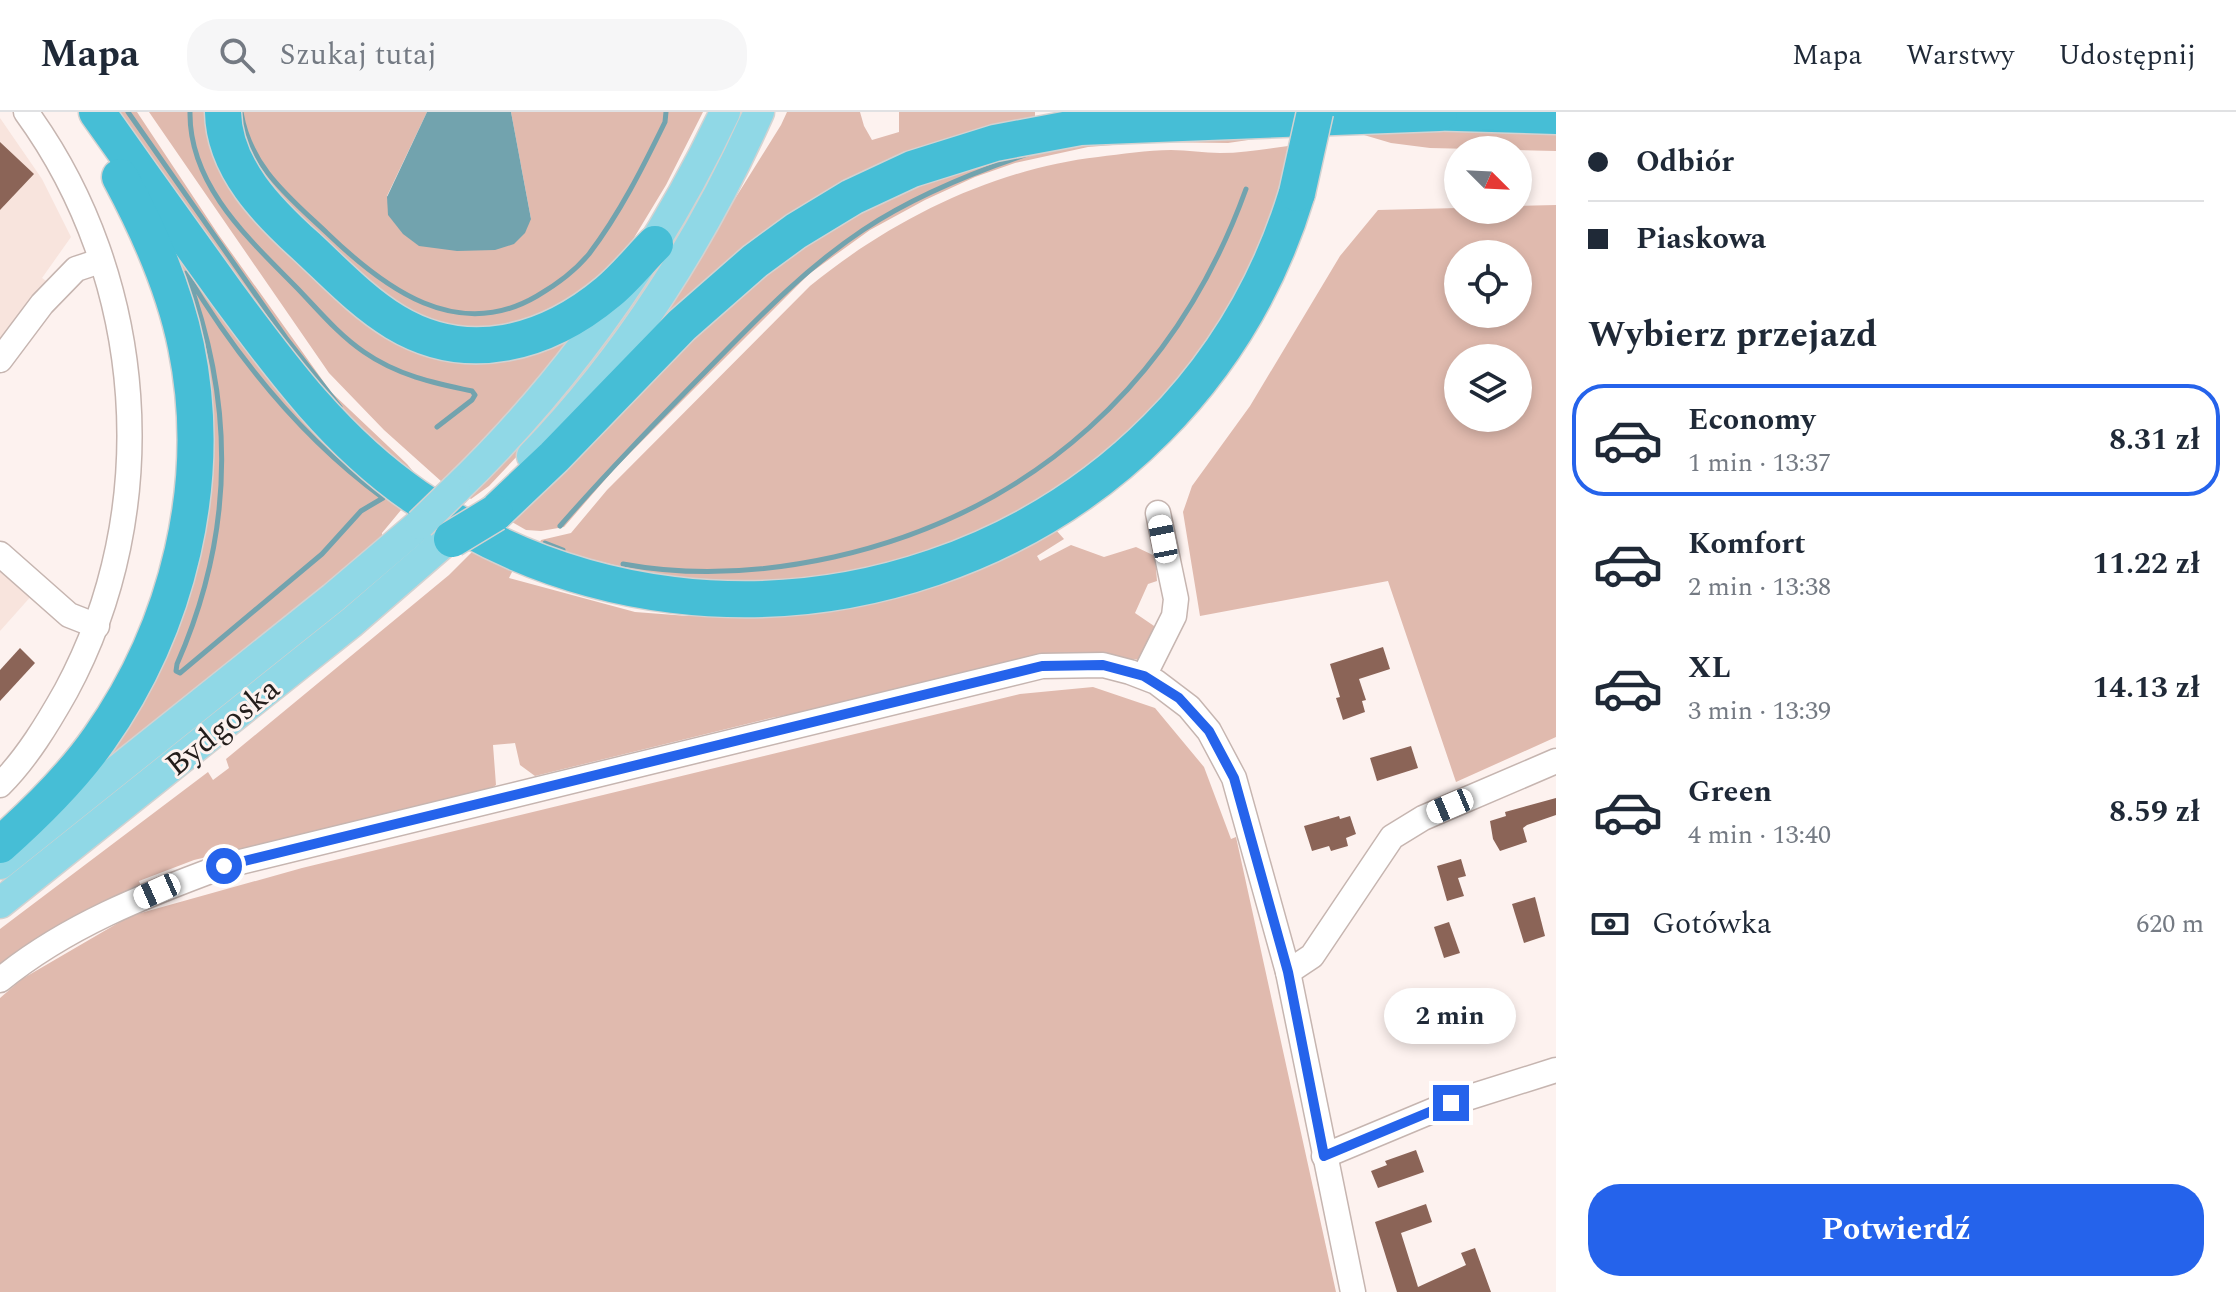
<!DOCTYPE html>
<html lang="pl">
<head>
<meta charset="utf-8">
<style>
  :root { --surface:#fff; --page:#f6f6f7; --text:#1f2937; --muted:#747a83; --line:#e0e1e3; --accent:#2563eb }
  body { margin:0; font-family:Spectral,serif; background:var(--page); color:var(--text); height:100vh; display:flex; flex-direction:column; font-size:30px; white-space:nowrap }
  * { box-sizing:border-box; margin:0 }
  p { font-size:26px; color:var(--muted) }
  .icon { flex:none; width:44px; height:44px; fill:none; stroke:currentColor; stroke-width:2; stroke-linecap:round; stroke-linejoin:round }
  .map { position:relative; flex:1; overflow:hidden }
  .drawer { display:flex; flex-direction:column; background:var(--surface); width:680px }
  .drawer>* { flex:none }
  .guide { display:grid; align-content:center; height:176px; padding:0 32px; background:var(--surface) }
  .needle { width:52px; rotate:114deg }
  .tools { position:absolute; left:1444px; top:24px; display:grid; gap:16px }
  .tools a { display:grid; place-items:center; width:88px; height:88px; border-radius:50%; background:var(--surface); box-shadow:0 4px 12px #0003; font-size:40px }
  .end { position:absolute; width:36px; height:36px; margin:-18px; border:10px solid #2563eb; background:#fff; box-shadow:0 0 0 4px #fff }
  .from { border-radius:50% }
  .bubble { position:absolute; height:56px; border-radius:28px; background:var(--surface); box-shadow:0 4px 12px #0003; font-size:26px; font-weight:700; line-height:56px; text-align:center }
  .car { position:absolute; width:24px; height:48px; margin:-24px -12px; border-radius:10px; box-shadow:0 0 6px 2px #0007; background:linear-gradient(#fff 24%,#345 0 40%,#fff 0 76%,#345 0 86%,#fff 0) }
  .guide b { display:flex; align-items:center; gap:28px; height:76px; font-size:30px }
  .guide b+b { border-top:2px solid var(--line) }
  .guide i { width:20px; height:20px; background:var(--text) }
  ul { padding:0; list-style:none }
  li { display:flex; align-items:center; gap:24px; height:112px; margin:0 16px 12px; padding:0 16px; border:4px solid transparent; border-radius:32px }
  li div { flex:1 }
  li b { display:block; font-size:30px }
  li em { font-style:normal; font-weight:700 }
  li.selected { border-color:var(--accent) }
  li>.icon { width:72px; height:72px; stroke-width:1.5 }
  h2 { padding:0 32px; font-size:36px; line-height:96px }
  .pay { display:flex; align-items:center; gap:20px; height:88px; padding:0 32px; font-size:30px }
  .pay p { margin-inline-start:auto }
  .cta { display:flex; gap:16px; margin-top:auto; padding:16px 32px }
  .cta a { flex:1; height:92px; border-radius:32px; background:var(--accent); color:#fff; font-size:32px; font-weight:700; line-height:92px; text-align:center }
  header { display:flex; align-items:center; gap:48px; box-sizing:border-box; height:112px; padding:0 40px; background:var(--surface); border-bottom:2px solid var(--line) }
  header strong { font-size:38px }
  nav { display:flex; gap:44px; margin-inline-start:auto; font-size:28px }
  .search { width:560px; height:72px; background:var(--page); display:flex; align-items:center; gap:20px; box-sizing:border-box; padding:0 28px; border-radius:32px; color:var(--muted); font-size:30px }
  main { display:flex; flex:1; min-height:0 }
  .map>svg:first-child { display:block }
</style>
</head>
<body>
<header>
<strong>Mapa</strong>
<div class="search"><svg class="icon" aria-label="search" viewBox="0 0 24 24"><circle cx="10" cy="10" r="6"/><path d="M15 15l6 6"/></svg>Szukaj tutaj</div>
<nav><a>Mapa</a><a>Warstwy</a><a>Udostępnij</a></nav>
</header>
<main>
<div class="map">
<svg width="1556" height="1180" viewBox="0 0 1556 1180">
  <rect width="100%" height="100%" fill="#fdf2ef"/>
  <g fill="#f8e4dd">
    <path d="M0,6L42,67L71,125L42,166L49,171L0,235Z"/>
    <path d="M0,454L33,482L0,519Z"/>
  </g>
  <g fill="#e0baae" fill-rule="evenodd">
    <path d="M114,0H137L218,122L331,280L407,352L426,375L322,285Z"/>
    <path d="M149,0H213L216,20L396,222L567,220L574,228L503,313L442,370L384,318L329,261Z"/>
    <path d="M233,0H427L387,84L531,107L511,0H703L666,73L623,144L572,193L483,221L407,204L261,72Z"/>
    <path d="M737,0H747L704,89L621,220L538,322L489,374L471,387L468,385Z"/>
    <path d="M787,0H860L864,14L872,28L899,20V0H1035V10L984,21L640,233L691,157L781,13Z"/>
    <path d="M1345,16L1556,22V39L1430,36L1391,31L1364,23L1290,22L1228,31L1150,30L1088,35L1015,51L975,65L925,88L870,118L809,162L616,355L564,415L541,419L526,418L512,410L574,336L648,259L846,98L1026,32Z"/>
    <path d="M1288,34L1279,78L1248,169L1155,299L1089,358L956,433L838,466L686,471L538,434L541,428L571,421L607,378L810,174C891,108 993,57 1098,45C1122,42 1147,38 1171,38C1188,38 1204,41 1220,41C1243,41 1265,37 1288,34Z"/>
    <path d="M1556,93V625L1456,670L1388,469L1200,504L1183,400L1192,374L1250,294L1340,144L1378,98L1458,96V98H1518V94ZM1458,142H1518V202H1458ZM1458,246H1518V306H1458Z"/>
    <path d="M171,134L406,392L382,421V429L63,687L188,468Z"/>
    <path d="M1056,418L1064,427L1037,444L1040,449L1071,433L1104,445L1136,435L1155,444L1157,469L1148,472L1135,501L1157,516L1140,548L1082,541L1053,543L858,590L771,606L535,664L520,653L515,631L493,633L496,673L484,681L327,720L324,717L194,748L139,769L141,774L0,857V817L208,660L213,668L229,656L226,647L449,463L474,438L513,458L509,466L635,500L688,504H760L819,500L966,462Z"/>
    <path d="M1093,575L1155,596L1204,655L1231,727L1236,725L1336,1180H0V886L22,867L130,804L302,756L1020,582Z"/>
  </g>
  <path fill="#72a3ae" d="M427,0H511L531,107L525,121L514,132L495,138L457,139L419,134L403,122L388,103L387,85Z"/>
  <g fill="none" stroke-linecap="round" stroke-linejoin="round">
    <g stroke="#72a3ae" stroke-width="5">
      <path d="M128,0L286,226L340,295"/>
      <path d="M190,0C189,74 250,128 298,177C319,199 339,223 364,240C397,263 433,271 472,279L475,283L472,288L437,315"/>
      <path d="M241,0C250,55 289,85 327,121C384,176 457,231 537,184C556,173 575,159 589,142C620,101 643,55 665,10L666,0"/>
      <path d="M186,161C238,247 301,326 383,386L361,399L322,442L180,561L176,559L177,552C234,423 236,293 186,161Z"/>
      <path d="M560,414C607,360 656,310 706,259C756,208 803,158 863,118C914,84 971,61 1028,42"/>
      <path d="M545,431L563,438"/>
      <path d="M623,452C693,465 766,460 834,445C1034,400 1177,268 1246,77"/>
    </g>
  </g>
  <g fill="#8b6457">
    <path d="M0,30L34,62L0,98Z"/>
    <path d="M1383,535L1390,557L1359,567L1366,588L1362,589L1365,600L1343,608L1336,586L1340,585L1330,552Z"/>
    <path d="M20,536L35,551L0,589V558Z"/>
    <path d="M1411,634L1418,656L1377,669L1370,646Z"/>
    <path d="M1556,686V703L1527,713L1523,716L1527,730L1500,739L1493,727L1490,709L1506,704L1505,700Z"/>
    <path d="M1339,704L1340,707L1350,704L1356,722L1346,726L1348,734L1331,739L1329,734L1312,739L1304,714Z"/>
    <path d="M1461,747L1466,764L1458,766L1464,784L1447,789L1437,754Z"/>
    <path d="M1535,785L1545,824L1524,831L1512,792Z"/>
    <path d="M1449,810L1460,841L1444,846L1434,815Z"/>
    <path d="M1416,1038L1424,1060L1378,1076L1371,1059L1387,1053L1385,1049Z"/>
    <path d="M1426,1092L1432,1110L1401,1121L1418,1175L1466,1153L1461,1141L1475,1136L1491,1180H1397L1375,1110Z"/>
  </g>
  <g fill="none" stroke-linecap="round" stroke-linejoin="round">
    <g stroke="#c6b5b0" stroke-width="27">
      <g id="minor">
        <path d="M0,248L42,192L76,157L100,149"/>
        <path d="M0,442L69,503L97,514"/>
        <path d="M1144,564L1174,504L1176,487L1158,401"/>
        <path d="M0,673C27,646 48,611 66,579C164,398 147,166 26,0"/>
        <path d="M1288,860L1312,844L1392,725L1423,706L1556,649"/>
        <path d="M0,868C66,814 145,783 224,754L1042,554L1103,553L1130,560L1156,570L1189,595L1209,619L1234,666L1288,860L1353,1180"/>
        <path d="M1324,1044L1451,991L1556,958"/>
      </g>
    </g>
    <g stroke="#d3d2d1" stroke-width="33">
      <g id="major">
        <path d="M532,344C627,246 704,124 759,0"/>
        <path d="M455,378C568,269 658,142 725,0"/>
        <path d="M0,752L333,486L420,412"/>
        <path d="M0,791L352,510L449,426"/>
      </g>
    </g>
    <g stroke="#d3d2d1" stroke-width="39">
      <g id="highway">
        <path d="M97,0C140,61 183,121 227,182C283,258 337,331 416,385C736,605 1184,454 1297,81"/>
        <path d="M223,0C224,56 268,100 307,135C335,161 362,190 395,210C468,254 547,231 608,180C625,166 639,148 655,132"/>
        <path d="M1423,0L1556,4"/>
        <path d="M495,401L554,345L682,213L755,149L796,119L852,85L912,57L995,31L1080,15L1439,1"/>
        <path d="M0,733C36,701 71,667 99,627C178,515 214,370 186,234C174,175 149,119 120,65"/>
      </g>
    </g>
    <use href="#minor" stroke="#fff" stroke-width="24"/>
    <use href="#major" stroke="#90d8e6" stroke-width="30"/>
    <use href="#highway" stroke="#46bed6" stroke-width="36"/>
    <g stroke="#d3d2d1" stroke-width="33" stroke-linecap="butt">
      <path id="major-bridge" d="M420,412L455,378"/>
    </g>
    <g stroke="#d3d2d1" stroke-width="39" stroke-linecap="butt">
      <g id="highway-bridge">
        <path d="M1297,81L1315,0"/>
        <path d="M452,427L495,401"/>
      </g>
    </g>
    <use href="#major-bridge" stroke="#90d8e6" stroke-width="30"/>
    <use href="#highway-bridge" stroke="#46bed6" stroke-width="36"/>
  </g>
  <g fill="none" stroke-linecap="round" stroke-linejoin="round">
    <path stroke="#2563eb" stroke-width="10" d="M224,754L1042,554L1103,553L1144,564L1179,586L1209,619L1234,666L1288,860L1324,1044L1451,991"/>
  </g>
  <g text-anchor="middle" stroke-width="6" stroke-linejoin="round" paint-order="stroke">
    <g font-size="32" fill="#231d1b" stroke="#fdf2ef">
      <text transform="translate(222 614) rotate(-39)" y="11">Bydgoska</text>
    </g>
  </g>
</svg>
<div class="tools">
<a><svg class="needle" viewBox="-14 -14 28 28"><path d="M0-13l5 13h-10z" fill="#e53935"/><path d="M0 13l5-13h-10z" fill="#747a83"/></svg></a>
<a><svg class="icon" aria-label="locate" viewBox="0 0 24 24"><circle cx="12" cy="12" r="6"/><path d="M12 2v4M12 18v4M2 12h4M18 12h4"/></svg></a>
<a><svg class="icon" aria-label="layers" viewBox="0 0 24 24"><path d="M12 4l9 5-9 5-9-5zM3 14l9 5 9-5"/></svg></a>
</div>
<i class="end from" style="left:224px;top:754px"></i>
<i class="end" style="left:1451px;top:991px"></i>
<div class="bubble" style="left:1384px;top:876px;width:132px">2 min</div>
<i class="car" style="left:1163px;top:427px;rotate:349deg"></i>
<i class="car" style="left:1450px;top:694px;rotate:247deg"></i>
<i class="car" style="left:157px;top:779px;rotate:246deg"></i>
</div>
<section class="drawer">
<div class="guide">
<b><i class="from"></i>Odbiór</b>
<b><i></i>Piaskowa</b>
</div>
<h2>Wybierz przejazd</h2>
<ul>
<li class="selected"><svg class="icon" aria-label="car" viewBox="0 0 24 24"><path d="M5 17H2v-5l4-1 3-4h7l3 4 3 1v5h-3M9 17h6M6 11h13"/><circle cx="7" cy="17" r="2"/><circle cx="17" cy="17" r="2"/></svg><div><b>Economy</b><p>1 min · 13:37</p></div><em>8.31 zł</em></li>
<li><svg class="icon" aria-label="car" viewBox="0 0 24 24"><path d="M5 17H2v-5l4-1 3-4h7l3 4 3 1v5h-3M9 17h6M6 11h13"/><circle cx="7" cy="17" r="2"/><circle cx="17" cy="17" r="2"/></svg><div><b>Komfort</b><p>2 min · 13:38</p></div><em>11.22 zł</em></li>
<li><svg class="icon" aria-label="car" viewBox="0 0 24 24"><path d="M5 17H2v-5l4-1 3-4h7l3 4 3 1v5h-3M9 17h6M6 11h13"/><circle cx="7" cy="17" r="2"/><circle cx="17" cy="17" r="2"/></svg><div><b>XL</b><p>3 min · 13:39</p></div><em>14.13 zł</em></li>
<li><svg class="icon" aria-label="car" viewBox="0 0 24 24"><path d="M5 17H2v-5l4-1 3-4h7l3 4 3 1v5h-3M9 17h6M6 11h13"/><circle cx="7" cy="17" r="2"/><circle cx="17" cy="17" r="2"/></svg><div><b>Green</b><p>4 min · 13:40</p></div><em>8.59 zł</em></li>
</ul>
<div class="pay"><svg class="icon" aria-label="cash" viewBox="0 0 24 24"><path d="M3 7h18v10H3z"/><circle cx="12" cy="12" r="2"/></svg>Gotówka<p>620 m</p></div>
<div class="cta"><a>Potwierdź</a></div>
</section>
</main>
</body>
</html>
